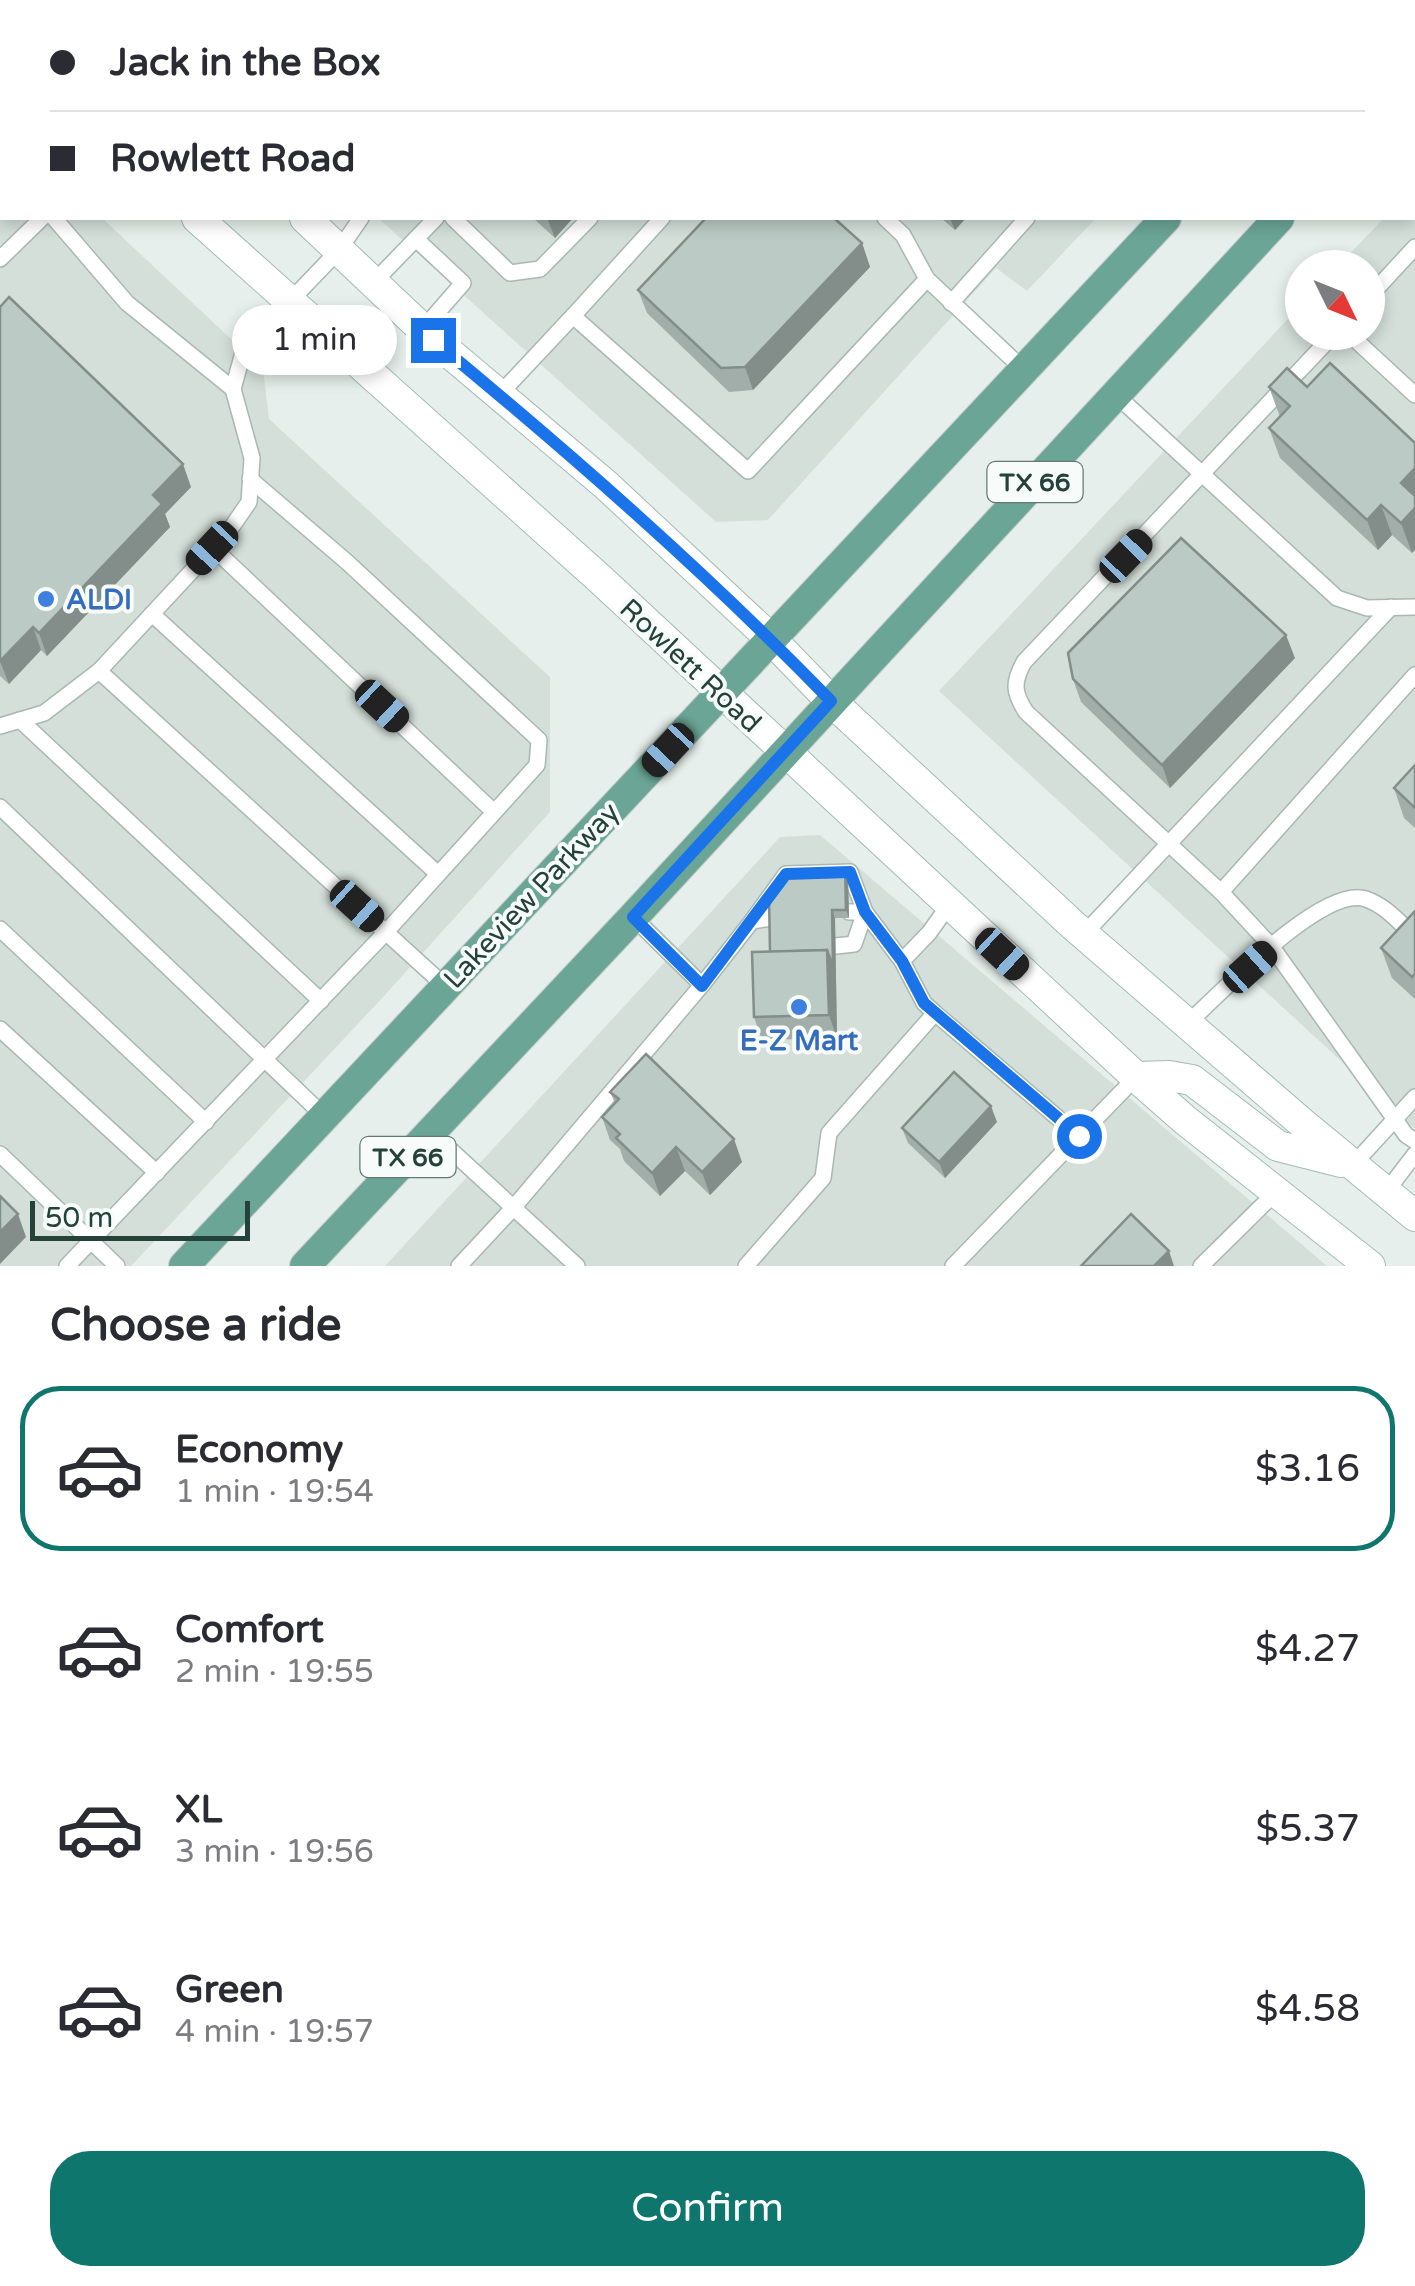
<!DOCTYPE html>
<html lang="en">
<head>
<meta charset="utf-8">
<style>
  :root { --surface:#fff; --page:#f2f2f3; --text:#2b2b33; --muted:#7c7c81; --line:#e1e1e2; --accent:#0f766e }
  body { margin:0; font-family:"Varela Round",sans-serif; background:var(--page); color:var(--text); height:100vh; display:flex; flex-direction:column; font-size:38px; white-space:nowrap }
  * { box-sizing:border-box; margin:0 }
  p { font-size:32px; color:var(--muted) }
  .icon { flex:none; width:55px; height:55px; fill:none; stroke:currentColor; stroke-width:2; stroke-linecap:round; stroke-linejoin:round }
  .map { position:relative; height:1266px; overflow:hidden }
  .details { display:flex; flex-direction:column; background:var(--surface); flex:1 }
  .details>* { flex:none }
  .top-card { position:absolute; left:0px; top:0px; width:1415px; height:220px; box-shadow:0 5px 15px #0003; display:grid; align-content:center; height:220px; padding:0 50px; background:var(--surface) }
  .needle { width:65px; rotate:133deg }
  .fabs { position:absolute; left:1285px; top:250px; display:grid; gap:20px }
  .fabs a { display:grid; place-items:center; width:100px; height:100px; border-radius:50%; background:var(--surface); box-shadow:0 5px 15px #0003; font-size:50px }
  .scale { position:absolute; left:30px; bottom:25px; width:220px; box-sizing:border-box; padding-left:10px; border:5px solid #24423a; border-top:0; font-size:28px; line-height:35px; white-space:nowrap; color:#24423a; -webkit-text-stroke:8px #f7fbf9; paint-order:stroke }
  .end { position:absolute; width:45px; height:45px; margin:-22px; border:12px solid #1a73e8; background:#fff; box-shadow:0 0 0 5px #fff }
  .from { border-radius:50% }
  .bubble { position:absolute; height:70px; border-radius:35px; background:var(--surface); box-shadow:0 5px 15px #0003; font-size:32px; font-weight:600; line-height:70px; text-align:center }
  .car { position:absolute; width:30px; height:60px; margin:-30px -15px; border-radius:12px; box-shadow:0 0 8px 2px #0007; background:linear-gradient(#222 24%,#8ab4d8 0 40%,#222 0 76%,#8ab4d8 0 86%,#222 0) }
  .top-card b { display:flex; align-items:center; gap:35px; height:95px; font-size:38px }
  .top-card b+b { border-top:2px solid var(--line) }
  .top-card i { width:25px; height:25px; background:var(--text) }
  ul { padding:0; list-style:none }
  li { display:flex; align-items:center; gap:30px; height:165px; margin:0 20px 15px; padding:0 30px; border:5px solid transparent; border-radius:40px }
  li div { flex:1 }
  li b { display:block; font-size:38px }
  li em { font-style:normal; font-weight:600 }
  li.selected { border-color:var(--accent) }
  li>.icon { width:90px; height:90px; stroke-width:1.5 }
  h2 { padding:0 50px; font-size:45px; line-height:120px }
  .primary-button { display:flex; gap:20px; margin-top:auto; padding:20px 50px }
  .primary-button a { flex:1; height:115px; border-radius:40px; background:var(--accent); color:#fff; font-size:40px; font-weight:600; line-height:115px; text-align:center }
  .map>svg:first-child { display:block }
</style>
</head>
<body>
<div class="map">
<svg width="1415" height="1266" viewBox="0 0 1415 1266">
  <rect width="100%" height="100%" fill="#e6efeb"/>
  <g fill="#d4dfda">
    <path d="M362,0H1300L360,2Z"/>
    <path d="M0,86L2,218H102L263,369L269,419L550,677V812L385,995L131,1266H0Z"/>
    <path d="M1415,185V1129L939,691L1302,304V332H1368V268L1337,267L1384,218H1412Z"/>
    <path d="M378,218H1096L1027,291L996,268L768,520L716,522Z"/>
    <path d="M820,835L1327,1266H385L780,837Z"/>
  </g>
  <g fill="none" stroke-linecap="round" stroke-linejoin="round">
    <g stroke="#a8b8b2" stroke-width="18">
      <g id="lane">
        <path d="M155,0L158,2"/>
        <path d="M653,0L655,2"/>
        <path d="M880,0L883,2"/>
        <path d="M958,0L961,2"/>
        <path d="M1077,0L1080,2"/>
        <path d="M322,2L324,0"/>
        <path d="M550,2L553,0"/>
        <path d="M759,2L762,0"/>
        <path d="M1024,2L1026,0"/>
        <path d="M1233,2L1234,0"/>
        <path d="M0,143L2,145"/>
        <path d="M1412,149L1415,152"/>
        <path d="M0,193L2,190"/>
        <path d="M54,218L127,303L233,389"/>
        <path d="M453,218L510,273L540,269L590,218"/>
        <path d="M885,218L903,235L927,279L1024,370"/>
        <path d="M416,239L463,283L423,329"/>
        <path d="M0,259L42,218"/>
        <path d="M373,283L436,218"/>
        <path d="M1368,298L1415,247"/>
        <path d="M951,303L1027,218"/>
        <path d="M573,316L662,218"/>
        <path d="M1336,332L1024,662C1013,682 1013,692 1026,712L1221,892L1272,947L1406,1135L1415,1141"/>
        <path d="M1347,332L1415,395"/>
        <path d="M1115,394L1337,598L1367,608L1415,607"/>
        <path d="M499,395L573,316L748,471L927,279"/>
        <path d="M213,548L494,812"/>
        <path d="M152,614L438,874"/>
        <path d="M99,671L445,986"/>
        <path d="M20,720L321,1001"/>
        <path d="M0,726L44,713L99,671L229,531L249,502L252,458L233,389L244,349L339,250L361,218"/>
        <path d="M0,807L323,1115"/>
        <path d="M1221,892L1415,675"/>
        <path d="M849,912H865L902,961"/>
        <path d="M752,921L786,874L850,872L865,912L854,944L836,946"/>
        <path d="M0,929L206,1122"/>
        <path d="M1084,934L1391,607"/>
        <path d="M702,985L752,921L772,918"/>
        <path d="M935,1013L1079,1136"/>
        <path d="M1187,1024C1220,994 1323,884 1366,899C1386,906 1400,923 1415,937"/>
        <path d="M0,1029L157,1173"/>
        <path d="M431,1132L577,1266"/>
        <path d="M0,1154L117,1266"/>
        <path d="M1353,1165L1415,1097"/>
        <path d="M1386,1192L1415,1154"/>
        <path d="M67,1266L386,932L537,765L539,740L347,562L250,479"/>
        <path d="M459,1266L514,1207L702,985L633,917"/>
        <path d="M746,1266L823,1178L829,1133L935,1013L924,1003L902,961L929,933L949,905"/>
        <path d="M953,1266L1136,1077"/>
        <path d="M1201,1266L1276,1192"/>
      </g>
    </g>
    <g stroke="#a4bbb3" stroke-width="32">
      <g id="secondary">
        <path d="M72,0L75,2"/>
        <path d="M0,35L2,38"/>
        <path d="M197,218L600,579L1136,1077L1185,1120L1370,1266"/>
        <path d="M305,218L433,339L606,485L771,639L831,701L1074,926L1301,1122L1415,1216"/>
        <path d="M1136,1077L1169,1076L1192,1080L1278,1146L1341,1162"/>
      </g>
    </g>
    <g stroke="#c2cac8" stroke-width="32">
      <g id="primary">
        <path d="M1369,2L1371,0"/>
        <path d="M1412,74L1415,71"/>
        <path d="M184,1266L1166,218"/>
        <path d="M305,1266L635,915L1279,218"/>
      </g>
    </g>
    <use href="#lane" stroke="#fff" stroke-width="15"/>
    <use href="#secondary" stroke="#fff" stroke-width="30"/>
    <use href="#primary" stroke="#6aa596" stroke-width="30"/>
  </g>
  <g fill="#a1aea9">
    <path d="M227,0H317L315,2H230Z"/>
    <path d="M533,218H573L555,238Z"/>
    <path d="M941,218H966L955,230Z"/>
    <path d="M862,243L870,267L753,390L729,392L647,313L638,290Z"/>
    <path d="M0,307L191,487L165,514L170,527L47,656L41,650L9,684L0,676Z"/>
    <path d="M1269,387H1307L1415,443L1412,553L1392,535L1378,550L1280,458L1269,428L1280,417Z"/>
    <path d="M1295,658L1170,788L1081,702L1073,679Z"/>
    <path d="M1415,765V828L1404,818L1394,788Z"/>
    <path d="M845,869L848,877L849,918H835L837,1038L762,1040L754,1017Z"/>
    <path d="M1415,911V999L1392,978L1381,948Z"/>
    <path d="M610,1092L742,1162L710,1195L685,1171L660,1196L624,1161L620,1149L610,1140L602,1117L615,1103Z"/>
    <path d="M997,1122L945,1178L908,1143L902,1128Z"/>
  </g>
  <g fill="#838d89">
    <path d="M286,0H317L315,2H284Z"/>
    <path d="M471,0H501L499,2H469Z"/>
    <path d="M1150,0H1168L1166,2H1150Z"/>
    <path d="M547,218H573L555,238Z"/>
    <path d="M950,218H966L955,230Z"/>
    <path d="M862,243L870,267L753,390L745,367Z"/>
    <path d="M183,464L191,487L165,514L170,527L47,656L39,633L153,495Z"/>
    <path d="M1415,468V550L1412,553L1401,523V483Z"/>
    <path d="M1381,505L1392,535L1378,550L1367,520Z"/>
    <path d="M33,627L41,650L9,684L0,661Z"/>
    <path d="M1286,635L1295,658L1170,788L1162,765Z"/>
    <path d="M845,869L848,877L849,918L846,910Z"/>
    <path d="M832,910L835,918L837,1038L829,1015L827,950Z"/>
    <path d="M991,1106L997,1122L945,1178L939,1162Z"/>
    <path d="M734,1139L742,1162L710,1195L702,1172Z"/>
    <path d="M676,1147L685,1171L660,1196L652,1173Z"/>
    <path d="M18,1214L26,1237L0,1264V1232Z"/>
    <path d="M1169,1251L1174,1266H1154Z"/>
  </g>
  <g fill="#bbcac4" stroke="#838d89" stroke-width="2.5">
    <path d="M243,0H286L284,2H246Z"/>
    <path d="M349,0H471L469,2H346Z"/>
    <path d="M818,0H836L839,2H816Z"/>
    <path d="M706,218H834L862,243L745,367L721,368L638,290Z"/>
    <path d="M9,297L183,464L153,495L162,504L39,633L33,627L0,661V307Z"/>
    <path d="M1330,363L1415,443V468L1401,483L1415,496V508L1401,523L1381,505L1367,520L1269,428L1290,406L1269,387L1287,368L1307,387Z"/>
    <path d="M1181,538L1286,635L1162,765L1073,679L1068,653Z"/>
    <path d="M1415,765V808L1394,788Z"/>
    <path d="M845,869L846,910H832L833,966L827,950L770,952L769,896L796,870Z"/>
    <path d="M1415,911V974L1412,977L1381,948Z"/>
    <path d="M827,950L829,1015L754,1017L752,952Z"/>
    <path d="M646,1054L734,1139L702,1172L676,1147L652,1173L616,1138L620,1134L602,1117L619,1099L610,1092Z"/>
    <path d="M954,1072L991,1106L939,1162L902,1128Z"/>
    <path d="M0,1196L18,1214L0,1232Z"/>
    <path d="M1131,1214L1169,1251L1154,1266H1081Z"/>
  </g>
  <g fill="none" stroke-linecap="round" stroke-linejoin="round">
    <path stroke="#1a73e8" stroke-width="12" d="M433,340C571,454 706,572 831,701L633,917L702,986L786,874L850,872L865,912L902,961L924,1003L1079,1136"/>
  </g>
  <g fill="#3f7fe0" stroke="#f7fbf9" stroke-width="4">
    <circle cx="46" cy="599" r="10"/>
    <circle cx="799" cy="1007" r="10"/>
  </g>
  <g text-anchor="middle" stroke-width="8" stroke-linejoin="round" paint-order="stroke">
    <g fill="#f7fbf9" stroke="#637a73" stroke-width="2.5">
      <rect x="987.5" y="462" width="95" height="40" rx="8"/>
      <rect x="360.5" y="1137" width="95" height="40" rx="8"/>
    </g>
    <g font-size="25" font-weight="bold" fill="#24423a">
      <text x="1035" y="491">TX 66</text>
      <text x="408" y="1166">TX 66</text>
    </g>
    <g font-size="28" font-weight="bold" fill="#366cbe" stroke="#f7fbf9" text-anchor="start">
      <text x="66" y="609">ALDI</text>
      <text x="799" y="1050" text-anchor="middle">E-Z Mart</text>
    </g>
    <g font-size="28" fill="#24423a" stroke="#f7fbf9">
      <text transform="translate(691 665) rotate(43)" y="10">Rowlett Road</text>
      <text transform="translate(531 895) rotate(-47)" y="10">Lakeview Parkway</text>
    </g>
  </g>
</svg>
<div class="fabs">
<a><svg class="needle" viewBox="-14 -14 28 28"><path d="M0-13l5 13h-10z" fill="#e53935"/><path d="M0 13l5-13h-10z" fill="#7c7c81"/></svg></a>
</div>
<div class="scale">50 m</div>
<i class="end from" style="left:1079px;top:1136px"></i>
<i class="end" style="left:433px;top:340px"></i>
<div class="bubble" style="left:232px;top:305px;width:165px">1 min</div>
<i class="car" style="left:212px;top:548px;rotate:223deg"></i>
<i class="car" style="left:1126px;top:556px;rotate:44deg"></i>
<i class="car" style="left:382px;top:706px;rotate:133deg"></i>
<i class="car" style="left:668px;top:750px;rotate:223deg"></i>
<i class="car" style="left:357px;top:906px;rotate:132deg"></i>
<i class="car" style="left:1002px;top:954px;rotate:133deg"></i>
<i class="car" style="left:1250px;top:967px;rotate:48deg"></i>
<div class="top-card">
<b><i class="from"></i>Jack in the Box</b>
<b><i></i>Rowlett Road</b>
</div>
</div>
<section class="details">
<h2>Choose a ride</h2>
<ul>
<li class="selected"><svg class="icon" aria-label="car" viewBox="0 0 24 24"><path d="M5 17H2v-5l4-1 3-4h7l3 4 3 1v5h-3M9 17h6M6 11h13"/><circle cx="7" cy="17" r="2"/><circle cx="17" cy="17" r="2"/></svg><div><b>Economy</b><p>1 min · 19:54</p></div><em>$3.16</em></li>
<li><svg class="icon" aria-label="car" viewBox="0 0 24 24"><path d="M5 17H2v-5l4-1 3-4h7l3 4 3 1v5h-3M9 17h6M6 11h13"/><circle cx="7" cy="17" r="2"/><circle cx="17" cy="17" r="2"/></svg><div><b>Comfort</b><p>2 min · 19:55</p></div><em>$4.27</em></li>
<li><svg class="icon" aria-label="car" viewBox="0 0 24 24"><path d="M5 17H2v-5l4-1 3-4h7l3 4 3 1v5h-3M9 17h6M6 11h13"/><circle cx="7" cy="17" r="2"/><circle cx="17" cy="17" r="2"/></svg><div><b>XL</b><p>3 min · 19:56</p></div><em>$5.37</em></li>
<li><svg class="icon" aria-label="car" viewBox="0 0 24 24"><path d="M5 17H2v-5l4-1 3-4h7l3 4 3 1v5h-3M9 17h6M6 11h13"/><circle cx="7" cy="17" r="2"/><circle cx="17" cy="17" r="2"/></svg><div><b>Green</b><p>4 min · 19:57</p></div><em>$4.58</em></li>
</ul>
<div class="primary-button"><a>Confirm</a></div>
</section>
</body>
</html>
